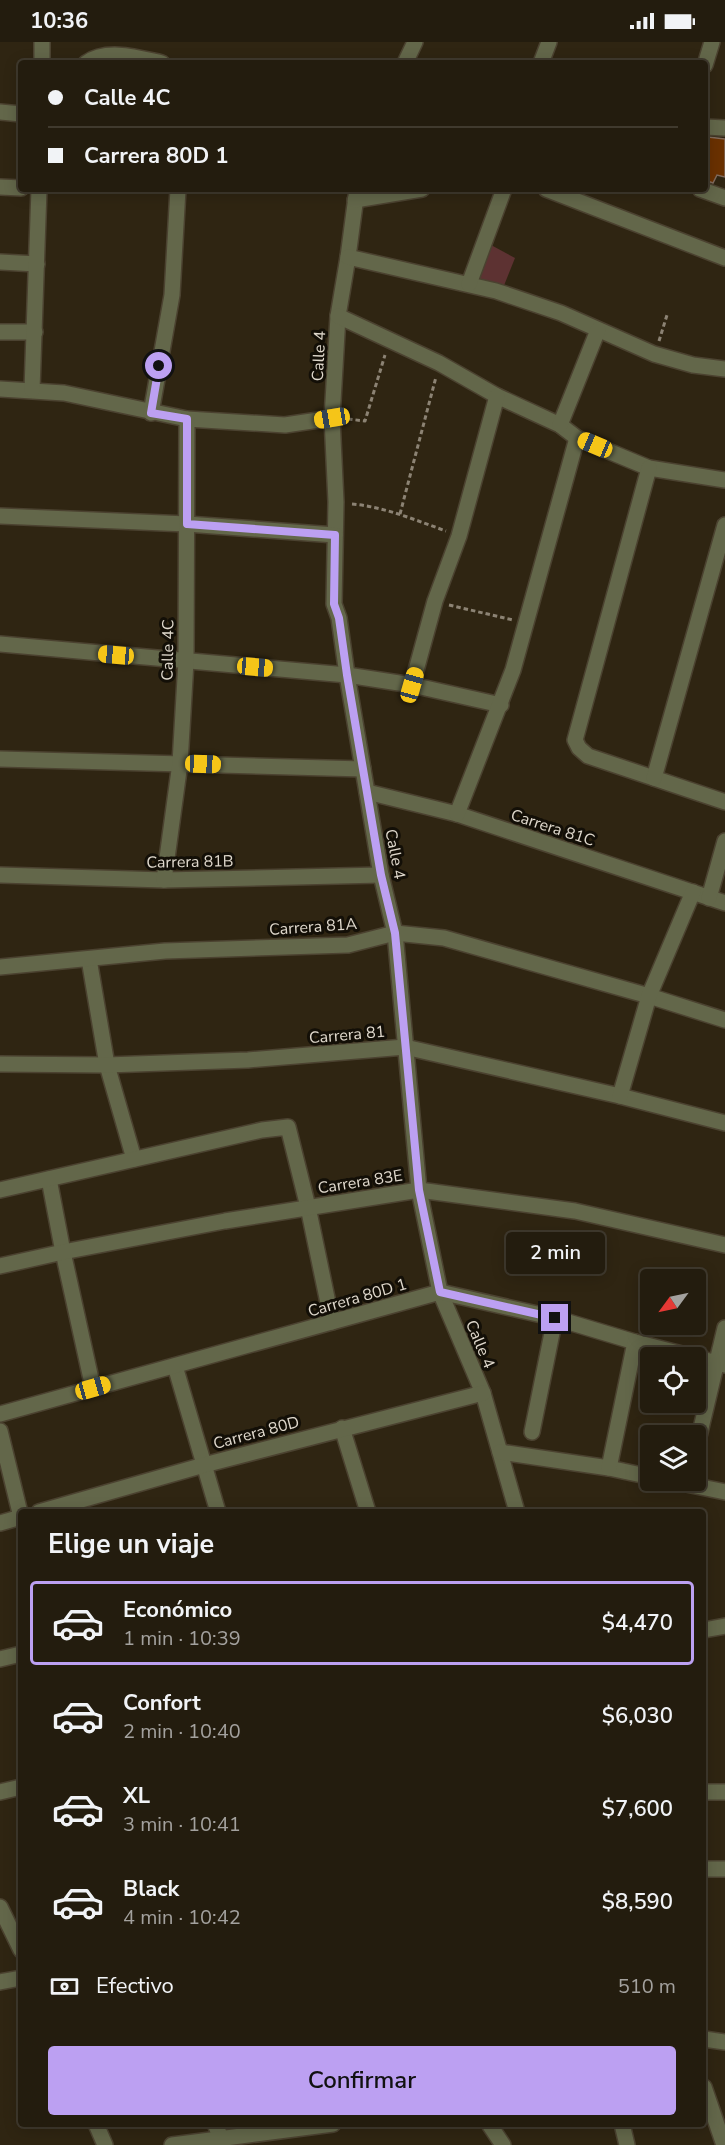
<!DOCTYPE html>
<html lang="es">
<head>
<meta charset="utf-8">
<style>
  :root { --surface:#231c0e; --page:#2b2517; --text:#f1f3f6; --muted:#a3a19e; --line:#403a2e; --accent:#bca0f2 }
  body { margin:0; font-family:"Nunito Sans",sans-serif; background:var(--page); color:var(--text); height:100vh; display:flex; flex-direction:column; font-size:22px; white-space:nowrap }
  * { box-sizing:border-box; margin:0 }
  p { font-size:20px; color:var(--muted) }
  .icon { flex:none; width:33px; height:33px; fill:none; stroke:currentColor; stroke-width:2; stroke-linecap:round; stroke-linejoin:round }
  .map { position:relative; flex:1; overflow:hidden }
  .side { position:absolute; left:18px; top:1467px; width:688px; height:618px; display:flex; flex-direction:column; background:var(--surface); border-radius:6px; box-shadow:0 3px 15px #0003,0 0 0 2px var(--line) }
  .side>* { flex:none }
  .top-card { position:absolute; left:18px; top:18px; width:690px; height:132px; border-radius:6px; box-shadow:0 3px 15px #0003,0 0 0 2px var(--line); display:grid; align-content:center; height:132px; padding:0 30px; background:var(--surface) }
  .needle { width:39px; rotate:237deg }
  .fabs { position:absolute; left:640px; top:1227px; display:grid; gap:12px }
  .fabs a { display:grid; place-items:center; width:66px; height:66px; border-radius:6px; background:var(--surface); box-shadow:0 3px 15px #0003,0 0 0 2px var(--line); font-size:30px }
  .end { position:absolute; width:27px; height:27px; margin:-14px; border:8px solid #bca0f2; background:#111; box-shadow:0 0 0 3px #111 }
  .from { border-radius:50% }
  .bubble { position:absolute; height:42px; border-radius:6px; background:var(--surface); box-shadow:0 3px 15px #0003,0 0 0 2px var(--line); font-size:20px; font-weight:600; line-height:42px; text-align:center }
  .car { position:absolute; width:18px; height:36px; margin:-18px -9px; border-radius:8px; box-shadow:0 0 4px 2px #0007; background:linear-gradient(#f5c518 24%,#345 0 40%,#f5c518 0 76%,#345 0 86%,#f5c518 0) }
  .top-card b { display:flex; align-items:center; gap:21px; height:57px; font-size:22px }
  .top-card b+b { border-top:2px solid var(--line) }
  .top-card i { width:15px; height:15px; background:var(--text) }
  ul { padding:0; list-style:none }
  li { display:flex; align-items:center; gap:18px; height:84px; margin:0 12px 9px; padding:0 18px; border:3px solid transparent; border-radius:6px }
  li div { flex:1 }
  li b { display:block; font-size:22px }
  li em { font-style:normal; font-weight:600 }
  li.current { border-color:var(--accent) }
  li>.icon { width:54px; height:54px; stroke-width:1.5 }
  h2 { padding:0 30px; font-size:27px; line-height:72px }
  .pay { display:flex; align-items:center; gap:15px; height:66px; padding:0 30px; font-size:22px }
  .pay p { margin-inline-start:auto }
  .action { display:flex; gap:12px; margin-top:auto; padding:12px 30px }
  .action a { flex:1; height:69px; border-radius:6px; background:var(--accent); color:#111; font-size:24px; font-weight:600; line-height:69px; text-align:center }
  .status { display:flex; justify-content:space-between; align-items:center; height:42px; padding:0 30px; background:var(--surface); direction:ltr }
  .status svg { height:16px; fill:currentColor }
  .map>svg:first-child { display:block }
</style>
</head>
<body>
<div class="status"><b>10:36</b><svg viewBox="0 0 49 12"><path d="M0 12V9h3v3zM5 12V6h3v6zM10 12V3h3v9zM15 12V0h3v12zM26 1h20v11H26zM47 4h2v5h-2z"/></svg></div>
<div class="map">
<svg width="725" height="2103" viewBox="0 0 725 2103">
  <rect width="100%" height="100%" fill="#2f2512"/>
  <path fill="#5d3232" d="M491,203L515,216L503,246L478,238Z"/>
  <path fill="#6a3100" stroke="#816b5d" stroke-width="1.5" d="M708,95L725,97V135L717,133L713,141L705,138V105Z"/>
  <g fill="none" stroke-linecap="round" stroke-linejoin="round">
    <g stroke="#4b4230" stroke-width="18">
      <g id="minor">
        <path d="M42,21V0"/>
        <path d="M86,21C107,6 139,16 162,21"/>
        <path d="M405,21L415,0"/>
        <path d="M541,21L549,0"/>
        <path d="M705,23L712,0"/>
        <path d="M0,70L21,72"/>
        <path d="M705,85L725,86"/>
        <path d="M0,145L21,146"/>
        <path d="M357,147L348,215L338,274L332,376L336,460L334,562L339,576L347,633L381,833L395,891L419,1148L440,1250L483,1351L517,1470"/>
        <path d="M546,147L725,216"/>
        <path d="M700,147L725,156"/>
        <path d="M355,158L422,147"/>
        <path d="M348,215L496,249L561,271L654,312L693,323L725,327"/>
        <path d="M0,220L37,222"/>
        <path d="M469,242L504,147"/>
        <path d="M338,274L439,321L497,354L560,383L577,396L649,426L725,438"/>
        <path d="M0,290H35"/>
        <path d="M0,347L64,351L187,377L285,383L332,376"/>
        <path d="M32,348L39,147"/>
        <path d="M151,371L172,253L178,147"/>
        <path d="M560,383L598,288"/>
        <path d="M649,426L575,698L579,706L588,714L725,760"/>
        <path d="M0,474L187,482L335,493"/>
        <path d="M0,602L347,633L412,643L501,663"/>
        <path d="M412,643L435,559L459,494L497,354"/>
        <path d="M0,717L363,727"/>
        <path d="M654,736L725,483"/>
        <path d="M367,750L457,772L725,861"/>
        <path d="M457,772L513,628L577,396"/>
        <path d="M0,833L164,838L381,833"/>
        <path d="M164,838L180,721L186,619L187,377"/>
        <path d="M709,856L725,799"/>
        <path d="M89,917L107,1023L134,1117"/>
        <path d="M0,925L165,909L348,903L395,891L444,896L649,954L725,978"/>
        <path d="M0,1022L107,1023L248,1018L405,1005L620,1054L725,1081"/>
        <path d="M620,1054L649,954L693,850"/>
        <path d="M49,1137L63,1210L93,1346"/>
        <path d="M0,1148L262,1088L288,1085L308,1165L332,1280"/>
        <path d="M0,1224L63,1210L225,1179L419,1148L575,1169L725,1203"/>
        <path d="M175,1324L218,1470"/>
        <path d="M0,1372L440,1250L555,1276L635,1300L725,1323"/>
        <path d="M342,1386L368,1470"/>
        <path d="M0,1389L21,1475L0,1481"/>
        <path d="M532,1390L555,1276"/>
        <path d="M696,1407L725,1286"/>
        <path d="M500,1410L609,1426L651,1435"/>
        <path d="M609,1426L635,1300"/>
        <path d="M667,1438L725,1450"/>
        <path d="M39,1470L204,1423L483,1351"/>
        <path d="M704,1588L725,1584"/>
        <path d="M0,1617L21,1612"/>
        <path d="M0,1750L21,1745"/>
        <path d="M704,1750H725"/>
        <path d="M704,1827H725"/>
        <path d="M0,1865L21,1908"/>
        <path d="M0,1940L21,1936"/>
        <path d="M704,1997L725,2000"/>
        <path d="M704,2045L724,2103"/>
        <path d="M96,2082L105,2103"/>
        <path d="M215,2082L221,2096"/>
        <path d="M489,2082L503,2103"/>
        <path d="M622,2082L627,2103"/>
        <path d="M172,2103L333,2082"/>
      </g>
    </g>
    <g stroke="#8c8374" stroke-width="3" stroke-dasharray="4.5 3" stroke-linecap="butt">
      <path d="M659,299L667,273"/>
      <path d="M348,377L365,379L385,313"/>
      <path d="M352,462C385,465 415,478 446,489"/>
      <path d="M400,472L436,335"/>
      <path d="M449,563L513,578"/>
    </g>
    <use href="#minor" stroke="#63674a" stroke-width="15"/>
  </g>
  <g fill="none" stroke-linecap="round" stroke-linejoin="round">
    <path stroke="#bca0f2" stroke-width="8" d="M159,324L151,371L187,377V482L335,493L334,562L339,576L347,633L381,833L395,891L419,1148L440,1250L555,1276"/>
  </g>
  <g text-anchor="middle" stroke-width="6" stroke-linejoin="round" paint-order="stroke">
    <g font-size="16" fill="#e0d9cd" stroke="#130f07">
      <text transform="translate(318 314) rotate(-87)" y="6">Calle 4</text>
      <text transform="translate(167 608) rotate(-89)" y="6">Calle 4C</text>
      <text transform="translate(553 785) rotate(18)" y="6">Carrera 81C</text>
      <text transform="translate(396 812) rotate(79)" y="6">Calle 4</text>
      <text transform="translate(190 819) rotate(-1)" y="6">Carrera 81B</text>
      <text transform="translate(313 884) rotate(-4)" y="6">Carrera 81A</text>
      <text transform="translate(347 992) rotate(-5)" y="6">Carrera 81</text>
      <text transform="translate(360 1139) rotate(-9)" y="6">Carrera 83E</text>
      <text transform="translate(357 1255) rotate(-16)" y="6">Carrera 80D 1</text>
      <text transform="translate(481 1302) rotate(67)" y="6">Calle 4</text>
      <text transform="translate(256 1390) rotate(-15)" y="6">Carrera 80D</text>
    </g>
  </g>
</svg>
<div class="fabs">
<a><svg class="needle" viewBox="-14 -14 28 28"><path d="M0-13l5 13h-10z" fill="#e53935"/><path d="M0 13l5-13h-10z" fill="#a3a19e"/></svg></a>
<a><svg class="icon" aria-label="locate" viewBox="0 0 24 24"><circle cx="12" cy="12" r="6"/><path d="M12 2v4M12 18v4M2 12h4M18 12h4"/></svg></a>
<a><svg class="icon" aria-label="layers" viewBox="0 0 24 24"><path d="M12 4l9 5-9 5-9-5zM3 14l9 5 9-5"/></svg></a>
</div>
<i class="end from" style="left:159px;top:324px"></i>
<i class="end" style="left:555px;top:1276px"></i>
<div class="bubble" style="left:506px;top:1190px;width:99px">2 min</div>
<i class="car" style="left:332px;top:376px;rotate:261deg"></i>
<i class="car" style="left:595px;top:403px;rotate:293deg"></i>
<i class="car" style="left:116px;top:613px;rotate:275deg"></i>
<i class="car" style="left:255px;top:625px;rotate:95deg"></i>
<i class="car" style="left:412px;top:643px;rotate:16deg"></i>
<i class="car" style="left:203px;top:722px;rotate:92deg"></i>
<i class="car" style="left:93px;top:1346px;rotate:74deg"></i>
<div class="top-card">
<b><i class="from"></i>Calle 4C</b>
<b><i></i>Carrera 80D 1</b>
</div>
<section class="side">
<h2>Elige un viaje</h2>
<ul>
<li class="current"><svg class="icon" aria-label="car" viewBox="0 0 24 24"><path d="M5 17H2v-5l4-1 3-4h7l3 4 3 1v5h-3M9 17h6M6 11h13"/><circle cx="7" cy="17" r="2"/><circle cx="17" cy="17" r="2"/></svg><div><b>Económico</b><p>1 min · 10:39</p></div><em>$4,470</em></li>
<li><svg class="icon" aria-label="car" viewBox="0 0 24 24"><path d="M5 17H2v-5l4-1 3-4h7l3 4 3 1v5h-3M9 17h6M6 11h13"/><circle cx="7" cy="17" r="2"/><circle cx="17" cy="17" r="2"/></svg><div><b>Confort</b><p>2 min · 10:40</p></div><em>$6,030</em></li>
<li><svg class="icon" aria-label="car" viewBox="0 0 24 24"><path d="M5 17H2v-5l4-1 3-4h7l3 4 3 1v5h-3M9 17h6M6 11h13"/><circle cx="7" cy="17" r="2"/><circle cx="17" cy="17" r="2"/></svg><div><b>XL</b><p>3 min · 10:41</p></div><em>$7,600</em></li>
<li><svg class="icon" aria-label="car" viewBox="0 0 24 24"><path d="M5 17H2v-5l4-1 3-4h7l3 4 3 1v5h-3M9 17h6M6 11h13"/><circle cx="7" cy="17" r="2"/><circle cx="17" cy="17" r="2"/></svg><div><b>Black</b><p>4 min · 10:42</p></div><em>$8,590</em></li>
</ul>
<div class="pay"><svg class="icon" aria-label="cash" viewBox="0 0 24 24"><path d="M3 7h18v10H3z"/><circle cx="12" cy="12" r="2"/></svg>Efectivo<p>510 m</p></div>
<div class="action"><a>Confirmar</a></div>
</section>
</div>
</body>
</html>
